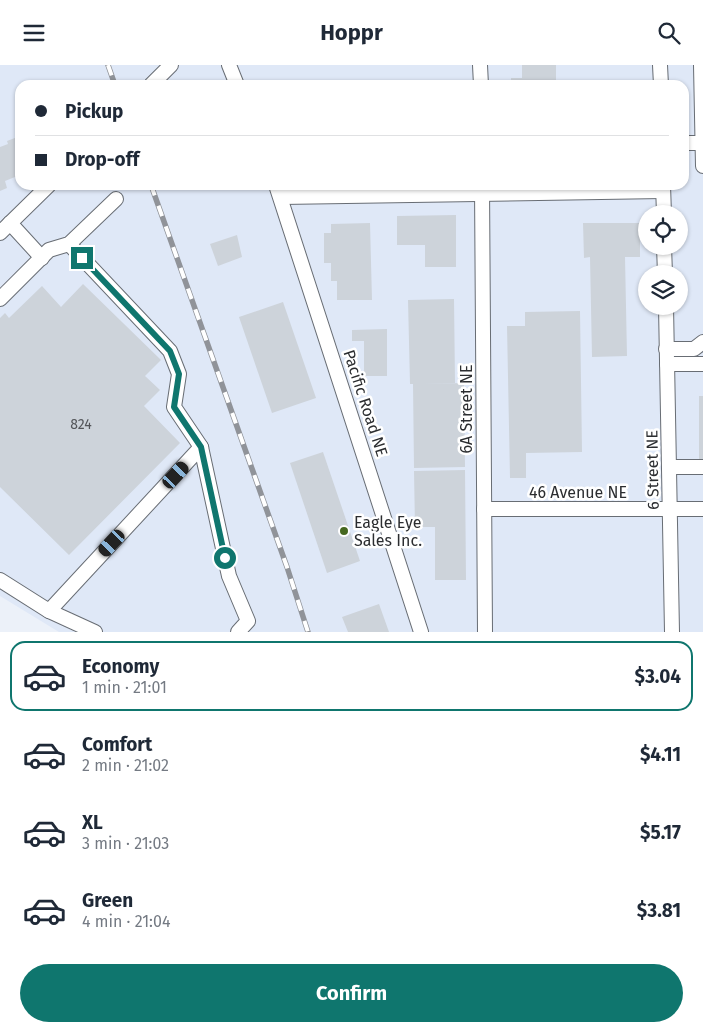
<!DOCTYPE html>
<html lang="en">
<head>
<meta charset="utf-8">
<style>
  :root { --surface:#fff; --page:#f2f2f3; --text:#1f2937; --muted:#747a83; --line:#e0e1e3; --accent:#0f766e }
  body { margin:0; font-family:"Fira Sans",sans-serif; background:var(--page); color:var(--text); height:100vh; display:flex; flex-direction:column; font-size:19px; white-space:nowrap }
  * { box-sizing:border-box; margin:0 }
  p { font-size:16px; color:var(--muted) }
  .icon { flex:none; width:28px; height:28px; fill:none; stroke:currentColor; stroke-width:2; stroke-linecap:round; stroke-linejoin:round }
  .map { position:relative; height:567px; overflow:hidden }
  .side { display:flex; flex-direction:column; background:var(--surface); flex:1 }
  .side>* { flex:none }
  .banner { position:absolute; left:15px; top:15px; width:674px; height:110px; border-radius:15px; box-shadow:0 1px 4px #0004; display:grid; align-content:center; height:110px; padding:0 20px; background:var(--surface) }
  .controls { position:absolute; left:638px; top:140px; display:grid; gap:10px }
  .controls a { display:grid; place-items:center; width:50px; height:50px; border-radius:50%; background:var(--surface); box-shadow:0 1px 4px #0004; font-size:25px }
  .end { position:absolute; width:22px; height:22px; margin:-11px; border:6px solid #0f766e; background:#fff; box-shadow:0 0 0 2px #fff }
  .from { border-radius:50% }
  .car { position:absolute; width:15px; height:30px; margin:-15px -8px; border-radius:6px; box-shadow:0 0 4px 1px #0007; background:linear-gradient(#222 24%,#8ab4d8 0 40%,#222 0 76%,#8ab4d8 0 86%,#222 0) }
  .banner b { display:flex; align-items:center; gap:18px; height:48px; font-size:19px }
  .banner b+b { border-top:1px solid var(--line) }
  .banner i { width:12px; height:12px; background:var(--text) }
  ul { padding:9px 0 0; list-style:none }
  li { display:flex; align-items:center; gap:15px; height:70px; margin:0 10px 8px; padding:0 10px; border:2px solid transparent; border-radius:15px }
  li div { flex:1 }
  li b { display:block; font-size:19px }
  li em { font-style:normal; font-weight:700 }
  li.on { border-color:var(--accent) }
  li>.icon { width:45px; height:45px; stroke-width:1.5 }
  .button { display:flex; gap:10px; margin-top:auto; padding:10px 20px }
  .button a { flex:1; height:58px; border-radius:30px; background:var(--accent); color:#fff; font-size:20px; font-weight:700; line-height:58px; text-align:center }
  header { display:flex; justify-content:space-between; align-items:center; height:65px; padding:0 20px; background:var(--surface); font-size:22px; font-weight:700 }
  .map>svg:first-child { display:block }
</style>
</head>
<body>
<header><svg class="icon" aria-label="menu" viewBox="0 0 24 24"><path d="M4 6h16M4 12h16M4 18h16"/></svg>Hoppr<svg class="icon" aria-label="search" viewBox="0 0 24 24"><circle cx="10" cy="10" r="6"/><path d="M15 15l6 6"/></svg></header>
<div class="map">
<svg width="703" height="567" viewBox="0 0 703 567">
  <rect width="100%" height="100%" fill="#ecf1f9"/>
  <path fill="#dfe8f7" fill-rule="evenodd" d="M0,0H703V567H59L0,531ZM20,20H684V120H20ZM646,149H679V181H646ZM646,209H679V241H646Z"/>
  <g fill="#cdd3da">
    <path d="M522,0H556V20H511V13H522Z"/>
    <path d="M20,71V101L17,102L20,110L5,116L7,123L0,126V82L8,79L7,76Z"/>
    <path d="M456,150V202H425V180H397V151Z"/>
    <path d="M370,158L372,235H337V216H331V198H324V168H331V159Z"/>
    <path d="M583,158H640V192H625L627,291L592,292L590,192L584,193Z"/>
    <path d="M237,170L242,192L218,201L210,179Z"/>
    <path d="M83,219L161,295L145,311L160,325L144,341L180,378L69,490L0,422V253L5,248L9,253L42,221L61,242Z"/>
    <path d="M454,234L455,318L421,319L464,318L465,402L414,403L413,319H410L408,235Z"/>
    <path d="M283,237L316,333L272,348L239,252Z"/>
    <path d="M580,246L582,387L526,388V413H510L507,261H525V247Z"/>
    <path d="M387,264V311H364V276H352V265Z"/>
    <rect x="699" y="331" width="4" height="67"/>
    <path d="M323,387L360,496L327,508L290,398Z"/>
    <path d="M465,405L466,515H435V462H415L414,406Z"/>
    <path d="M379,539L389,567H348L342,552Z"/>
  </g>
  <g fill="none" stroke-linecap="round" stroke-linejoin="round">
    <g stroke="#686d74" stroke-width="16">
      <g id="minor">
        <path d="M229,0L237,20"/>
        <path d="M480,0L481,20"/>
        <path d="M660,0L661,20"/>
        <path d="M701,0L703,101"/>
        <path d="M151,20L171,0"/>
        <path d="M684,78H703"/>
        <path d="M276,120L421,567"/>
        <path d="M482,120L485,567"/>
        <path d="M663,120L664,149"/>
        <path d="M281,132L663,126"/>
        <path d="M10,158L42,193"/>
        <path d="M0,168L49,120"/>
        <path d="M664,181L665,209"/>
        <path d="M0,234L49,185L69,179L116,134"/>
        <path d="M666,241L672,567"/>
        <path d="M666,284H694L703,277"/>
        <path d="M667,299H703"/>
        <path d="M201,382L229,511L248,556L238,567"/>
        <path d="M669,402H703"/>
        <path d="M484,444H703"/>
        <path d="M0,515L49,546L201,382L174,342L179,309L170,286L69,179"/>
        <path d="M49,546L95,567"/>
      </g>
    </g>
    <use href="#minor" stroke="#fff" stroke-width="14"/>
    <g stroke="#909399" stroke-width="5.5">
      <g id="rail">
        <path d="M108,0L115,20"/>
        <path d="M151,120L287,502L308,567"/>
      </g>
    </g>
    <use href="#rail" stroke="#fff" stroke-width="4" stroke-dasharray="11" stroke-linecap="butt"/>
  </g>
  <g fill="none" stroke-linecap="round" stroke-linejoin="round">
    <path stroke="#0f766e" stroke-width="6" d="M82,193L170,286L179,309L174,342L201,382L225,493"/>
  </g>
  <circle fill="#45671e" stroke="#fff" stroke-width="2" cx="344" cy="466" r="5"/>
  <g text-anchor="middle" stroke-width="5" stroke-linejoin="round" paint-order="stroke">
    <g font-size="14" fill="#54565a">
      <text x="81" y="364">824</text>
    </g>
    <g font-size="16" fill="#2b2d30" stroke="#fff">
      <text transform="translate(366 338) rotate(72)" y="6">Pacific Road NE</text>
      <text transform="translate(466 344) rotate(-90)" y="6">6A Street NE</text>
      <text transform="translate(652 405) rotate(-91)" y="6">6 Street NE</text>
      <text x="578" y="433">46 Avenue NE</text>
    </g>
    <g font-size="16" fill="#2b2d30" stroke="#fff" text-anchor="start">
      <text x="354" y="463">Eagle Eye<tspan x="354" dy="18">Sales Inc.</tspan></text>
    </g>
  </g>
</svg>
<div class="controls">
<a><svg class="icon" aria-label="locate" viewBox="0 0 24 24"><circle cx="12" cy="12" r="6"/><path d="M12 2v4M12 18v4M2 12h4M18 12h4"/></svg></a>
<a><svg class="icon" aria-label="layers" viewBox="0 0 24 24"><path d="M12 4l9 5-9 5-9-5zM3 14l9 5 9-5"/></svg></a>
</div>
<i class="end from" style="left:225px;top:493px"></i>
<i class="end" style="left:82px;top:193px"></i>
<i class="car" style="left:176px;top:410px;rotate:43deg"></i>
<i class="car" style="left:112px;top:478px;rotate:223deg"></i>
<div class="banner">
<b><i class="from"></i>Pickup</b>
<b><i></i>Drop-off</b>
</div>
</div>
<section class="side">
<ul>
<li class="on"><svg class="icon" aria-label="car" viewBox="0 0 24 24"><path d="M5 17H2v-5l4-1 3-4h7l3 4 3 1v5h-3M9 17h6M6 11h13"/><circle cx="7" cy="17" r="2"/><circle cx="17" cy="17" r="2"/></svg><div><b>Economy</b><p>1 min · 21:01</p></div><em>$3.04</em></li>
<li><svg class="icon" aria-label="car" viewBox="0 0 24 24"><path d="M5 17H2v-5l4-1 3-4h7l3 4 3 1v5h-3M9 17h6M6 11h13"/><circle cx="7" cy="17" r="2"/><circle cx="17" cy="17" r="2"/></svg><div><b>Comfort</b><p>2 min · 21:02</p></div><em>$4.11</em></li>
<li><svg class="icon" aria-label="car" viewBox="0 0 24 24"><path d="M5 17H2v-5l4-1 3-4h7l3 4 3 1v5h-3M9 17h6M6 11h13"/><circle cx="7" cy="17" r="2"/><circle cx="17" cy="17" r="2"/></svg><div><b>XL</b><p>3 min · 21:03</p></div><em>$5.17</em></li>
<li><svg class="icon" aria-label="car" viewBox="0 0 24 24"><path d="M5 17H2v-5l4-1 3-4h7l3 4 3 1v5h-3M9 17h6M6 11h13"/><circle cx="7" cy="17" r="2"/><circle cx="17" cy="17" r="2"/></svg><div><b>Green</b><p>4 min · 21:04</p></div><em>$3.81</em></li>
</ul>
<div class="button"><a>Confirm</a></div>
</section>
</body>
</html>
